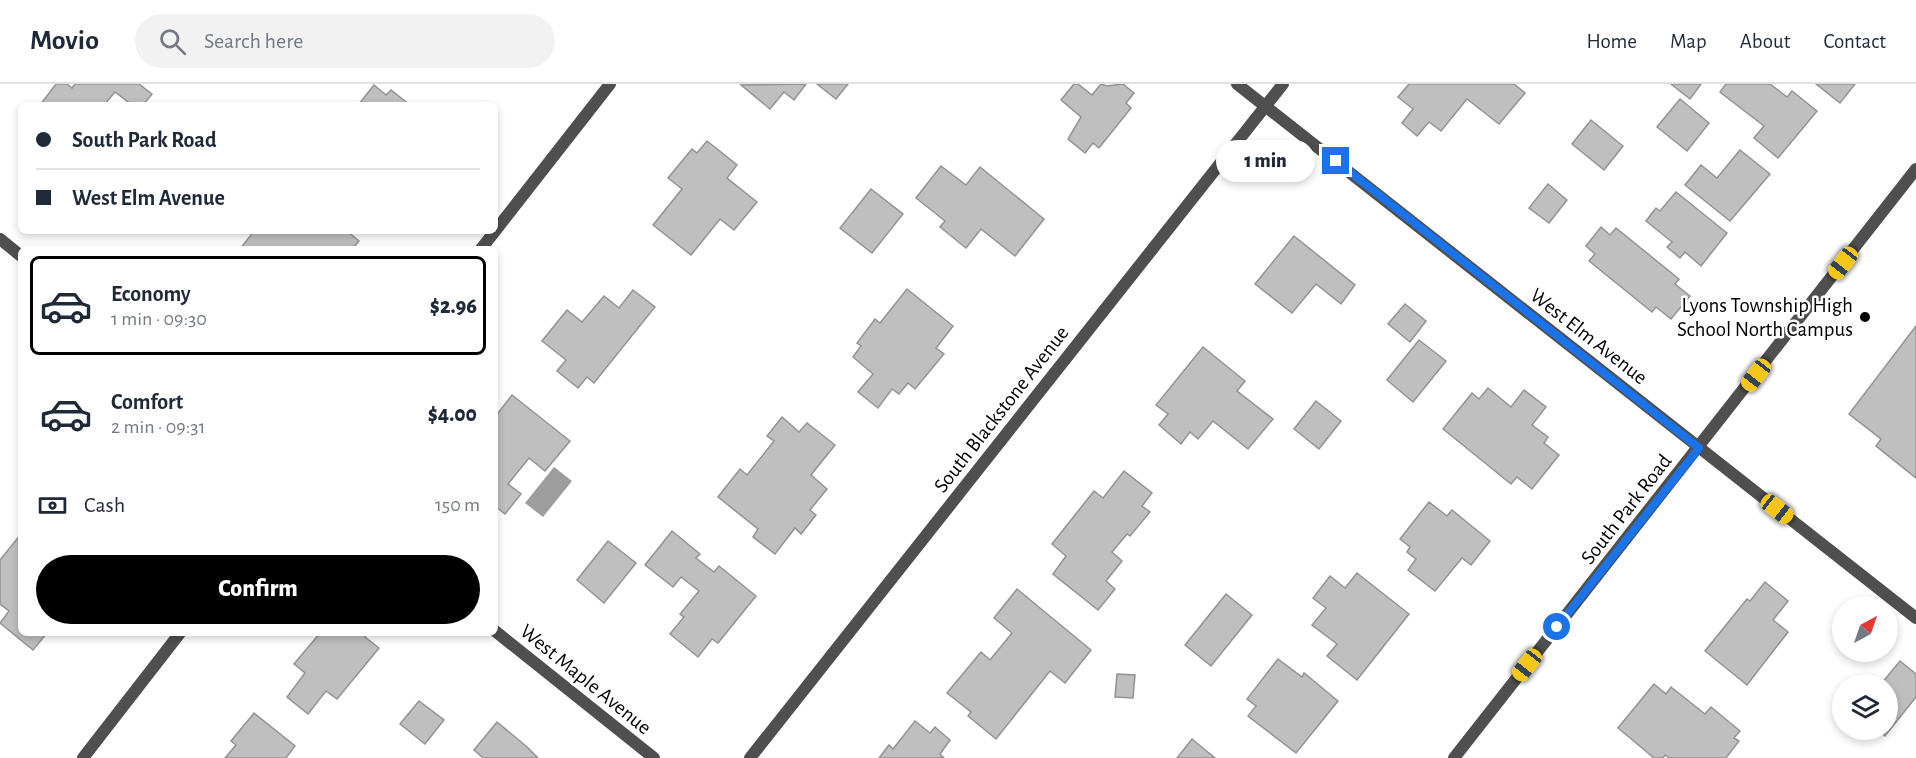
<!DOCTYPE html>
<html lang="en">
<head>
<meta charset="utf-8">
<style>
  :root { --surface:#fff; --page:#f2f2f3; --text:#1f2937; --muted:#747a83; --line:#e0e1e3; --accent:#000 }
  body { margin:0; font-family:"Alegreya Sans",sans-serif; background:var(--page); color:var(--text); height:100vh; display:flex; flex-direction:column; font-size:22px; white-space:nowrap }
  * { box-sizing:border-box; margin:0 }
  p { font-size:20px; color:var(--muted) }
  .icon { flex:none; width:33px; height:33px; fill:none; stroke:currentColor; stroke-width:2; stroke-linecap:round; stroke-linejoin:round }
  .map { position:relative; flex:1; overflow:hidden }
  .details { position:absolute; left:18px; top:162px; width:480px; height:390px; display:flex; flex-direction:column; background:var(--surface); border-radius:9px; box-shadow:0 3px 9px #0003 }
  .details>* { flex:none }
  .guide { position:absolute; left:18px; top:18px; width:480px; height:132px; border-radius:9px; box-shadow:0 3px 9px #0003; display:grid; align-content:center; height:132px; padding:0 18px; background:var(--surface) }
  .needle { width:39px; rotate:40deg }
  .tools { position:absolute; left:1832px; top:512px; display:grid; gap:12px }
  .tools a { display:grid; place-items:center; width:66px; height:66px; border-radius:50%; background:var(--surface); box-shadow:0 3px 9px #0003; font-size:30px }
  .end { position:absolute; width:27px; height:27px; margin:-14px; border:8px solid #1a73e8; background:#fff; box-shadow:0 0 0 3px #fff }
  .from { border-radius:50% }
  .bubble { position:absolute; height:42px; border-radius:21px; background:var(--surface); box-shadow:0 3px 9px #0003; font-size:20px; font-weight:800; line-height:42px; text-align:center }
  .car { position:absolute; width:18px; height:36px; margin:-18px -9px; border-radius:8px; box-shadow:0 0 4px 2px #0007; background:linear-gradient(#f5c518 24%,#345 0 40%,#f5c518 0 76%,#345 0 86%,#f5c518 0) }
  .guide b { display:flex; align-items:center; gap:21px; height:57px; font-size:22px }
  .guide b+b { border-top:2px solid var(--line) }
  .guide i { width:15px; height:15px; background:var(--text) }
  ul { padding:10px 0 0; list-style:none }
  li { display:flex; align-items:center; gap:18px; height:99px; margin:0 12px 9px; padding:0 6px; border:3px solid transparent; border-radius:9px }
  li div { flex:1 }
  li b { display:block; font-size:22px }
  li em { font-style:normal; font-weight:800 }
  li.current { border-color:var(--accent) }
  li>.icon { width:54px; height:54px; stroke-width:1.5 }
  .pay { display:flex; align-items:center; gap:15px; height:66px; padding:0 18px; font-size:22px }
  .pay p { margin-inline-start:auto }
  .primary-button { display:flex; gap:12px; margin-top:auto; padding:12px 18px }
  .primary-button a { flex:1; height:69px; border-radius:36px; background:var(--accent); color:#fff; font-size:24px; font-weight:800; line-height:69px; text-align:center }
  header { display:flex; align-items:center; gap:36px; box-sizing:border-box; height:84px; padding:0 30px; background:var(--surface); border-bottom:2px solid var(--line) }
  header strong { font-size:28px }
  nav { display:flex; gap:33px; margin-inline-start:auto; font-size:21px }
  .search { width:420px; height:54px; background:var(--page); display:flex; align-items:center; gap:15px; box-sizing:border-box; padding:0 21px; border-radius:33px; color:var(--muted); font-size:22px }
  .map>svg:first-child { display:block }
</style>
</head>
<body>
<header>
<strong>Movio</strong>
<div class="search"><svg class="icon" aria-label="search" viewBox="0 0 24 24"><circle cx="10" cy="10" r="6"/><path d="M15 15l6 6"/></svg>Search here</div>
<nav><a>Home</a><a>Map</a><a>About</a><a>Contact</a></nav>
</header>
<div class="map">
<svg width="1916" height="674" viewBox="0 0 1916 674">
  <rect width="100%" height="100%" fill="#fff"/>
  <path fill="#9d9d9d" d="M554,383L572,397L543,433L525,419Z"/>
  <g fill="#bfbfbf" stroke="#939393" stroke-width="1.5">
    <path d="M56,0H67L72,4L75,0H139L152,10L143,21H132L115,8L104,21H40Z"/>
    <path d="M806,0L794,16L784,8L770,25L741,1Z"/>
    <path d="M817,0H848L836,15Z"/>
    <path d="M1074,0H1078L1092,11L1101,0L1107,2L1123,0L1134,9L1126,19L1131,24L1099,64L1093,59L1085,69L1068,55L1081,33L1061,16Z"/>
    <path d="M1409,0H1514L1525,9L1499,40L1467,15L1441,47L1429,38L1417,52L1402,39L1413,25L1398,13Z"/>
    <path d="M1671,0H1701L1690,15Z"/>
    <path d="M1726,0H1770L1787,13L1792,7L1817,27L1778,74L1754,54L1764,42L1720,8Z"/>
    <path d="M1816,0H1855L1840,19Z"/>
    <path d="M374,1L386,11L391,6L410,21H360L359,20Z"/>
    <path d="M1680,15L1709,39L1687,67L1657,43Z"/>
    <path d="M1591,36L1623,62L1604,86L1572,60Z"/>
    <path d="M707,57L737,81L727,94L757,118L734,146L720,135L691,171L653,141L682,105L668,94L692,65L697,69Z"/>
    <path d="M1740,66L1770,90L1730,137L1685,101L1701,81L1717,94Z"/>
    <path d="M941,82L966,101L980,83L1044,135L1015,172L981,145L966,164L940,143L945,137L916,114Z"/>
    <path d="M1548,100L1567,116L1549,139L1529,124Z"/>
    <path d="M871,105L903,130L872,169L840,144Z"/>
    <path d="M1676,108L1727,149L1701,182L1685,168L1680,174L1667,163L1672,158L1646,137L1656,124L1660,127Z"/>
    <path d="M1601,143L1610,151L1616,144L1679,195L1675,200L1690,212L1671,235L1656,223L1652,228L1589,177L1595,170L1586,162Z"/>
    <path d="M254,147H347L359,157L352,165H240Z"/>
    <path d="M1294,152L1355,201L1341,220L1316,200L1292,229L1255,200Z"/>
    <path d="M907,205L953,242L936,264L944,270L915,305L908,299L899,310L892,305L878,324L858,308L873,290L853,273L861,262L857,259L875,235L880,239Z"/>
    <path d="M633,206L655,223L594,299L587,293L578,304L557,287L566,276L542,257L567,226L582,238L604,212L619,224Z"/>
    <path d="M1405,220L1426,237L1410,258L1388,240Z"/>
    <path d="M1916,242V394L1876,362L1881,355L1849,330Z"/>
    <path d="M1419,256L1446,277L1413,318L1387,296Z"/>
    <path d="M1203,263L1245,297L1237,307L1273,335L1248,365L1213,337L1198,355L1190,348L1181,360L1159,341L1168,330L1156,321Z"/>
    <path d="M1488,304L1511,323L1524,306L1546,323L1532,341L1548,353L1544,359L1559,371L1532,405L1517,393L1511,400L1443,345L1472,309L1479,315Z"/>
    <path d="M512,311L570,357L545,387L529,374L508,400L521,410L505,430L495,422V333Z"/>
    <path d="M1316,317L1341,337L1319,365L1294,345Z"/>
    <path d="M782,333L799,348L807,339L835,361L811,391L827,405L810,426L816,431L801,450L795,444L775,470L753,453L758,445L718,413L740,385L747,391L774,357L767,352Z"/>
    <path d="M1124,387L1152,409L1142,422L1150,428L1130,452L1127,450L1112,468L1122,477L1106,497L1115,505L1098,526L1053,490L1066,472L1052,460L1094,407L1103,414Z"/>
    <path d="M1429,418L1447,432L1452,426L1490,457L1471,481L1462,474L1435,507L1408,486L1416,475L1407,468L1410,463L1400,455Z"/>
    <path d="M672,447L700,470L696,474L714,488L719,482L756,512L718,559L712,555L698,573L670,550L684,533L680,530L699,507L681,493L673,503L645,481Z"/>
    <path d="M21,450V549H47L33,566L0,539L9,527L0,520V476Z"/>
    <path d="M608,457L636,479L604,519L577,496Z"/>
    <path d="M1357,489L1409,530L1357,596L1327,572L1337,560L1312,541L1326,524L1313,514L1330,492L1345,504Z"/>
    <path d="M1765,498L1788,517L1773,536L1788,548L1747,601L1705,567L1747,515L1750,517Z"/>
    <path d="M1017,505L1091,566L1065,599L1050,587L996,655L968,632L971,628L947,609L981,568L990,576L1012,549L994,534Z"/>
    <path d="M1226,510L1252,531L1211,582L1185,561Z"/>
    <path d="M320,549H368L365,553L379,564L337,615L326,607L308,630L287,613L305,589L294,580Z"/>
    <path d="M1278,575L1302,593L1304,589L1338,617L1296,669L1248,632L1256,622L1247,615Z"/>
    <path d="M1900,577L1916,590V613L1885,652L1877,645H1887V600H1881Z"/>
    <path d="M1117,590L1135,591L1133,614L1115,613Z"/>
    <path d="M1654,600L1666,610L1671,603L1705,630L1711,623L1740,647L1734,654L1739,657L1726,674H1669L1665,671L1663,674H1654L1618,644Z"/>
    <path d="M419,617L444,636L425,660L400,640Z"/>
    <path d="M254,629L295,662L286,674H225L236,661L231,657Z"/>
    <path d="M915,637L930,649L935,643L950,656L940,670L944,674H879L889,661L893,665Z"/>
    <path d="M497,638L526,662L538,674H483L474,666Z"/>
    <path d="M1192,655L1204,665L1215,674H1177Z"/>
  </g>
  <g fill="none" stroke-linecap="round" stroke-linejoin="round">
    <g stroke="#4f4f4f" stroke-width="12">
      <path d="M1237,0L1916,534"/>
      <path d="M0,155L21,172"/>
      <path d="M481,165L610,0"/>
      <path d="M495,547L654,674"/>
      <path d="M83,674L180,549"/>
      <path d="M750,674L1283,0"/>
      <path d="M1454,674L1916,85"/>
    </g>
  </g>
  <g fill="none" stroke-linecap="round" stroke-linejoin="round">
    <path stroke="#1a73e8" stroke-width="8" d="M1336,77L1699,364L1557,543"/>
  </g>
  <circle fill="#000" stroke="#fff" stroke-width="2" cx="1865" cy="233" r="6"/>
  <g text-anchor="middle" stroke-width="5" stroke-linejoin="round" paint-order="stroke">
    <g font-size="21" fill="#000" stroke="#fff" text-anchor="end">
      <text x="1853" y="228">Lyons Township High<tspan x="1853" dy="24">School North Campus</tspan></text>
    </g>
    <g font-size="21" fill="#000" stroke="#fff">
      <text transform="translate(1589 252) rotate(38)" y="7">West Elm Avenue</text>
      <text transform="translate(1001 325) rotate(-52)" y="7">South Blackstone Avenue</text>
      <text transform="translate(1626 425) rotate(-52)" y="7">South Park Road</text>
      <text transform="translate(586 595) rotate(39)" y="7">West Maple Avenue</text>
    </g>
  </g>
</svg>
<div class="tools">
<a><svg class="needle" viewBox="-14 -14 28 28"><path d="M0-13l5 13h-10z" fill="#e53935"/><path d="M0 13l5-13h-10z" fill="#747a83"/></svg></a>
<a><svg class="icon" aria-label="layers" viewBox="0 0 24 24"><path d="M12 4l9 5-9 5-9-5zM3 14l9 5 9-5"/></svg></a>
</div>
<i class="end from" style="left:1557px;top:543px"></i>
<i class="end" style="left:1336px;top:77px"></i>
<div class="bubble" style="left:1216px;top:56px;width:99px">1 min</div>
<i class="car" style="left:1843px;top:179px;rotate:218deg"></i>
<i class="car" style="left:1756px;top:291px;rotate:218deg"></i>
<i class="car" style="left:1777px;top:425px;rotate:128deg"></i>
<i class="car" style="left:1527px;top:581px;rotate:218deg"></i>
<div class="guide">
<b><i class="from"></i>South Park Road</b>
<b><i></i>West Elm Avenue</b>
</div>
<section class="details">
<ul>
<li class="current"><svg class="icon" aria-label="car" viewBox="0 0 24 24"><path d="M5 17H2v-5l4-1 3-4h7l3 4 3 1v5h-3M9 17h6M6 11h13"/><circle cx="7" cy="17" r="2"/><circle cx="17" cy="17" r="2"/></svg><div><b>Economy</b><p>1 min · 09:30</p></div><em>$2.96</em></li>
<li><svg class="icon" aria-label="car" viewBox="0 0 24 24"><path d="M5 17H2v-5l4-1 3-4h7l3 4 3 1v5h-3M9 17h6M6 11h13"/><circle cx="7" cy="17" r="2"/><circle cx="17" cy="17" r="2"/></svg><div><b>Comfort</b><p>2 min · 09:31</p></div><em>$4.00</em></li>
</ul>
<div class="pay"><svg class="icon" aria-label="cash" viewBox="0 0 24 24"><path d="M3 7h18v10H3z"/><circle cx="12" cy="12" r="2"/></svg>Cash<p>150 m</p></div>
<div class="primary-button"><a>Confirm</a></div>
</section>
</div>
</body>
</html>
